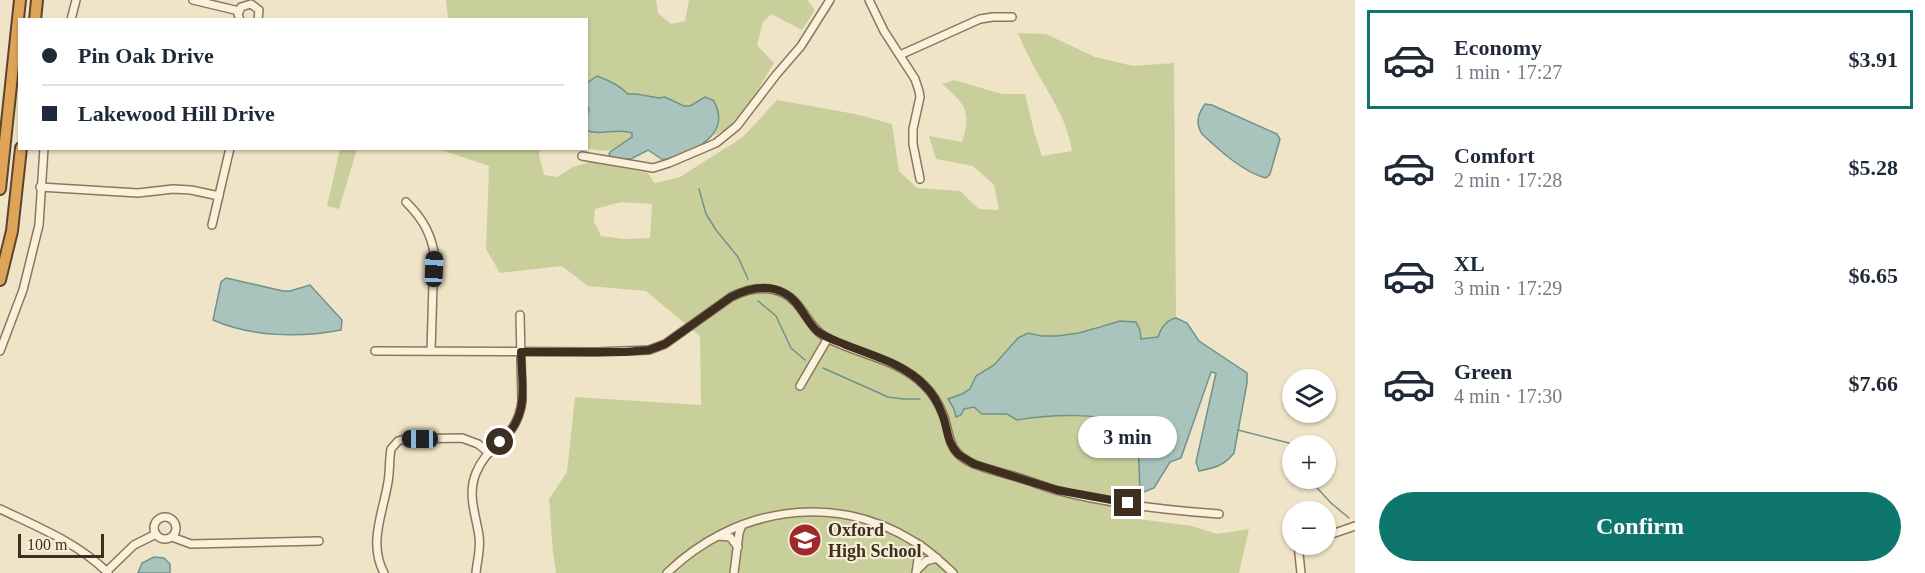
<!DOCTYPE html>
<html lang="en">
<head>
<meta charset="utf-8">
<style>
  :root { --surface:#fff; --page:#f2f2f3; --text:#1f2937; --muted:#747a83; --line:#e0e1e3; --accent:#0f766e }
  body { margin:0; font-family:Georgia,serif; background:var(--page); color:var(--text); height:100vh; display:flex; flex-direction:column; font-size:22px; white-space:nowrap }
  * { box-sizing:border-box; margin:0 }
  p { font-size:20px; color:var(--muted) }
  .icon { flex:none; width:33px; height:33px; fill:none; stroke:currentColor; stroke-width:2; stroke-linecap:round; stroke-linejoin:round }
  .map { position:relative; flex:1; overflow:hidden }
  .panel { display:flex; flex-direction:column; background:var(--surface); width:570px }
  .panel>* { flex:none }
  .top-card { position:absolute; left:18px; top:18px; width:570px; height:132px; border-radius:0px; box-shadow:0 2px 4px #0004; display:grid; align-content:center; height:132px; padding:0 24px; background:var(--surface) }
  .fabs { position:absolute; left:1282px; top:369px; display:grid; gap:12px }
  .fabs a { display:grid; place-items:center; width:54px; height:54px; border-radius:50%; background:var(--surface); box-shadow:0 2px 4px #0004; font-size:30px }
  .scale { position:absolute; left:18px; bottom:15px; width:86px; box-sizing:border-box; padding-left:6px; border:3px solid #3d2e20; border-top:0; font-size:16px; line-height:21px; white-space:nowrap; color:#3d2e20; -webkit-text-stroke:4px #f7eed8; paint-order:stroke }
  .end { position:absolute; width:27px; height:27px; margin:-14px; border:8px solid #3d2e20; background:#fff; box-shadow:0 0 0 3px #fff }
  .from { border-radius:50% }
  .bubble { position:absolute; height:42px; border-radius:21px; background:var(--surface); box-shadow:0 2px 4px #0004; font-size:20px; font-weight:700; line-height:42px; text-align:center }
  .car { position:absolute; width:18px; height:36px; margin:-18px -9px; border-radius:8px; box-shadow:0 0 4px 2px #0007; background:linear-gradient(#222 24%,#8ab4d8 0 40%,#222 0 76%,#8ab4d8 0 86%,#222 0) }
  .top-card b { display:flex; align-items:center; gap:21px; height:57px; font-size:22px }
  .top-card b+b { border-top:2px solid var(--line) }
  .top-card i { width:15px; height:15px; background:var(--text) }
  ul { padding:10px 0 0; list-style:none }
  li { display:flex; align-items:center; gap:18px; height:99px; margin:0 12px 9px; padding:0 12px; border:3px solid transparent; border-radius:0px }
  li div { flex:1 }
  li b { display:block; font-size:22px }
  li em { font-style:normal; font-weight:700 }
  li.current { border-color:var(--accent) }
  li>.icon { width:54px; height:54px; stroke-width:1.5 }
  .action { display:flex; gap:12px; margin-top:auto; padding:12px 24px }
  .action a { flex:1; height:69px; border-radius:36px; background:var(--accent); color:#fff; font-size:24px; font-weight:700; line-height:69px; text-align:center }
  main { display:flex; flex:1; min-height:0 }
  .map>svg:first-child { display:block }
</style>
</head>
<body>
<main>
<div class="map">
<svg width="1355" height="573" viewBox="0 0 1355 573">
  <rect width="100%" height="100%" fill="#f0e4c8"/>
  <g fill="#c9cf9b" fill-rule="evenodd">
    <path d="M446,0H656L658,13L671,24L685,21L689,0H807L815,10L802,30L771,14L763,22L757,45L774,63L748,106L730,127L713,136L717,126L705,97L690,106H683L665,97L659,98L636,94H628L623,89L597,76L587,83L586,20L448,19Z"/>
    <path d="M1018,33L1046,34L1095,57L1133,66L1174,63L1176,318L1170,319L1158,337L1141,339L1140,330L1101,325L1079,333L1057,336H1042L1028,333L1018,338L994,365L976,376L970,389L962,394L948,399L954,409L974,407L982,414H1007L1017,420C1040,415 1115,410 1131,430C1140,440 1139,476 1140,490L1144,492L1138,519L1192,526L1217,534L1249,529L1239,573H556L553,552L549,499L567,472L575,397L701,405L700,336L646,291L588,286L562,266L500,273L486,249L489,166L438,149H540L539,155L544,175L557,177L573,167L590,162L648,173L654,183L680,177L743,137L777,100L855,114L892,124L899,171L917,188L960,191L979,209L999,210L994,185L973,166L936,159L929,136L962,142C972,111 965,104 942,84L954,80L1002,94H1025L1035,135L1042,156L1072,151C1067,117 1047,92 1032,63C1027,53 1022,43 1018,33ZM621,202L652,204L650,238L623,239L601,236L594,221L595,209Z"/>
    <path d="M586,130C600,137 616,127 632,133V137C616,152 607,153 587,148Z"/>
    <path d="M340,149H357L339,209L327,206Z"/>
  </g>
  <g fill="#a9c4bc" stroke="#6f938a" stroke-width="1.5">
    <path d="M597,76C608,80 619,85 628,94H636L659,98L665,97L684,106H690L705,97L713,100C734,134 691,155 663,160L648,150L631,159L612,158L609,154L610,152L632,137V133C616,127 600,137 586,130L587,117L589,109L587,105V83Z"/>
    <path d="M1205,104L1212,105L1277,134L1280,139L1270,174L1266,178C1244,173 1218,149 1202,134C1195,123 1198,114 1205,104Z"/>
    <path d="M226,278L283,291H290L310,285L342,320L341,330C299,338 252,337 213,320L221,282Z"/>
    <path d="M1176,318L1187,323L1199,341L1247,373V383L1234,453C1224,466 1214,468 1199,471L1196,462L1216,373L1211,372L1181,458L1170,462L1154,488L1144,492L1140,490C1139,476 1140,440 1132,430C1116,410 1040,415 1017,420L1007,414H982L974,407L964,409L961,415L956,417L954,409L948,399L962,394L970,389L976,376L994,365L1018,338L1028,333L1042,336H1057L1079,333L1120,321L1136,322L1140,330L1141,339L1158,337C1161,328 1166,320 1176,318Z"/>
    <path d="M154,557L164,558L170,564V573H138L142,563Z"/>
  </g>
  <g fill="none" stroke-linecap="round" stroke-linejoin="round">
    <g stroke="#6f938a" stroke-width="1.5">
      <path d="M699,189L706,214L716,230L738,257L748,279"/>
      <path d="M758,301L776,316L791,348L805,360"/>
      <path d="M823,368L888,397L903,399H920"/>
      <path d="M1238,430L1289,443L1293,449"/>
      <path d="M1308,478L1331,503L1349,518"/>
    </g>
    <g stroke="#8d765c" stroke-width="10">
      <g id="minor">
        <path d="M193,0L239,11"/>
        <path d="M869,0L884,31L915,79L919,91L920,97L913,129V144L920,179"/>
        <path d="M71,20L76,0"/>
        <path d="M240,20L238,14L241,7L251,4L259,10L258,20"/>
        <path d="M900,55L980,19L993,17H1012"/>
        <path d="M582,156L653,168L669,163L716,143L737,126L776,75L801,46L830,0"/>
        <path d="M40,187L138,193L173,189L191,190L219,196"/>
        <path d="M406,202C421,217 430,231 434,252L431,351"/>
        <path d="M212,225L230,148"/>
        <path d="M0,351L23,290L39,225L44,148"/>
        <path d="M375,351L596,352L649,350L665,344L731,297C747,289 766,285 783,293C803,302 808,328 827,338C859,355 899,359 925,386C933,394 940,406 944,417C951,439 948,453 974,464C986,469 1000,472 1013,476C1028,480 1042,486 1056,490C1107,504 1166,510 1219,514"/>
        <path d="M800,386L828,338"/>
        <path d="M0,509C38,527 78,543 108,573"/>
        <circle cx="165" cy="528" r="11"/>
        <path d="M718,536L730,537L738,547"/>
        <path d="M1326,536L1355,526"/>
        <path d="M172,537L191,544L319,541"/>
        <path d="M1298,544L1301,573"/>
        <path d="M917,570L926,561L937,558"/>
        <path d="M107,571L134,545L156,534"/>
        <path d="M384,573C368,543 383,513 388,482C390,471 389,460 391,449L398,441L405,439L462,438L478,444L489,453"/>
        <path d="M476,573C477,561 481,549 479,536C476,515 467,495 476,473C488,442 517,441 522,401L520,315"/>
        <path d="M667,573C734,508 832,491 913,541C928,549 940,561 953,573"/>
        <path d="M734,573L739,533L742,525"/>
        <path d="M916,573L920,545"/>
      </g>
    </g>
    <g stroke="#5b4430" stroke-width="14">
      <g id="highway">
        <path d="M35,20L37,0"/>
        <path d="M0,189L20,0"/>
        <path d="M0,280L12,231L21,148"/>
      </g>
    </g>
    <use href="#minor" stroke="#faf1dc" stroke-width="7"/>
    <use href="#highway" stroke="#e0a458" stroke-width="10"/>
  </g>
  <g fill="none" stroke-linecap="round" stroke-linejoin="round">
    <path stroke="#3d2e20" stroke-width="8" d="M500,442C530,416 522,388 521,352H625L649,350L665,344L731,297C747,289 767,284 784,293C800,301 805,320 817,331C826,338 837,341 846,345C873,356 904,364 924,385C933,393 939,405 943,416C948,430 947,443 958,454C963,458 969,461 974,464L1057,490L1128,503"/>
  </g>
  <defs>
    <g id="school-disc" transform="scale(1.725)"><circle r="9.5" fill="#9e2a2b" stroke="#f7eed8"/><path d="M0-5L7-2L0 1L-7-2ZM-4 1L0 2.5L4 1V4Q0 6-4 4Z" fill="#fff"/></g>
  </defs>
  <g fill-rule="evenodd">
    <use href="#school-disc" x="805" y="540"/>
  </g>
  <g text-anchor="middle" stroke-width="4.5" stroke-linejoin="round" paint-order="stroke">
    <g font-size="18" font-weight="bold" fill="#3d2e20" stroke="#f7eed8" text-anchor="start">
      <text x="828" y="536">Oxford<tspan x="828" dy="21">High School</tspan></text>
    </g>
  </g>
</svg>
<div class="fabs">
<a><svg class="icon" aria-label="layers" viewBox="0 0 24 24"><path d="M12 4l9 5-9 5-9-5zM3 14l9 5 9-5"/></svg></a>
<a>+</a>
<a>−</a>
</div>
<div class="scale">100 m</div>
<i class="end from" style="left:500px;top:442px"></i>
<i class="end" style="left:1128px;top:503px"></i>
<div class="bubble" style="left:1078px;top:416px;width:99px">3 min</div>
<i class="car" style="left:434px;top:269px;rotate:2deg"></i>
<i class="car" style="left:420px;top:439px;rotate:270deg"></i>
<div class="top-card">
<b><i class="from"></i>Pin Oak Drive</b>
<b><i></i>Lakewood Hill Drive</b>
</div>
</div>
<section class="panel">
<ul>
<li class="current"><svg class="icon" aria-label="car" viewBox="0 0 24 24"><path d="M5 17H2v-5l4-1 3-4h7l3 4 3 1v5h-3M9 17h6M6 11h13"/><circle cx="7" cy="17" r="2"/><circle cx="17" cy="17" r="2"/></svg><div><b>Economy</b><p>1 min · 17:27</p></div><em>$3.91</em></li>
<li><svg class="icon" aria-label="car" viewBox="0 0 24 24"><path d="M5 17H2v-5l4-1 3-4h7l3 4 3 1v5h-3M9 17h6M6 11h13"/><circle cx="7" cy="17" r="2"/><circle cx="17" cy="17" r="2"/></svg><div><b>Comfort</b><p>2 min · 17:28</p></div><em>$5.28</em></li>
<li><svg class="icon" aria-label="car" viewBox="0 0 24 24"><path d="M5 17H2v-5l4-1 3-4h7l3 4 3 1v5h-3M9 17h6M6 11h13"/><circle cx="7" cy="17" r="2"/><circle cx="17" cy="17" r="2"/></svg><div><b>XL</b><p>3 min · 17:29</p></div><em>$6.65</em></li>
<li><svg class="icon" aria-label="car" viewBox="0 0 24 24"><path d="M5 17H2v-5l4-1 3-4h7l3 4 3 1v5h-3M9 17h6M6 11h13"/><circle cx="7" cy="17" r="2"/><circle cx="17" cy="17" r="2"/></svg><div><b>Green</b><p>4 min · 17:30</p></div><em>$7.66</em></li>
</ul>
<div class="action"><a>Confirm</a></div>
</section>
</main>
</body>
</html>
